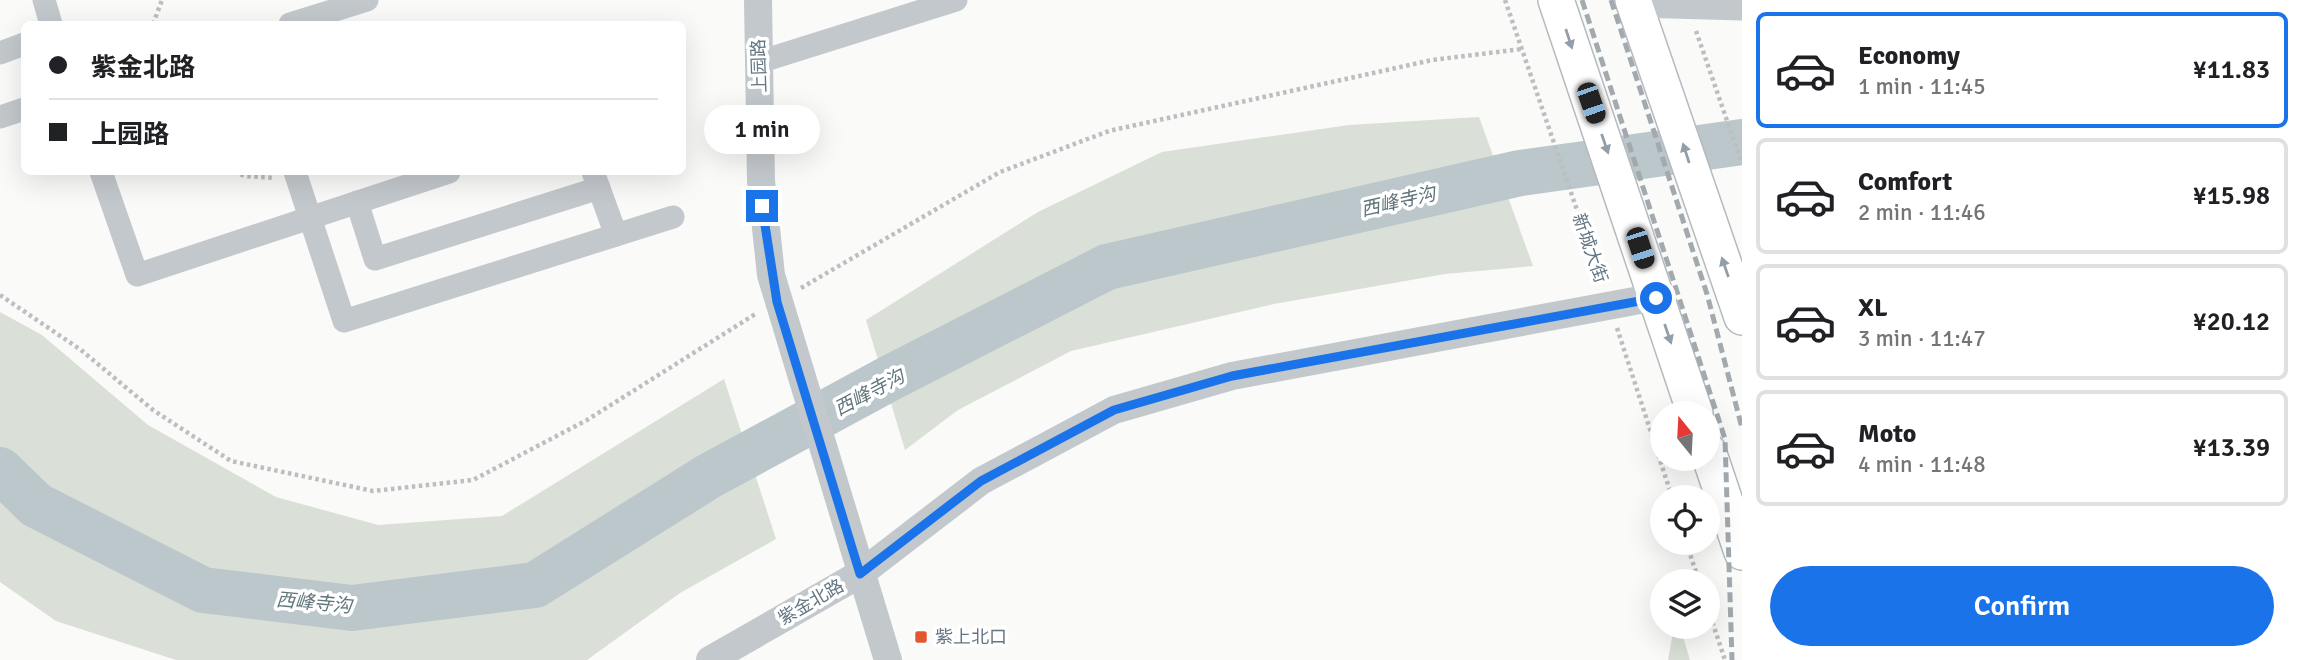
<!DOCTYPE html>
<html lang="en">
<head>
<meta charset="utf-8">
<style>
  :root { --surface:#fff; --page:#f6f6f6; --text:#202124; --muted:#757577; --line:#e0e0e0; --accent:#1a73e8 }
  body { margin:0; font-family:Signika,"Noto Sans SC",sans-serif; background:var(--page); color:var(--text); height:100vh; display:flex; flex-direction:column; font-size:26px; white-space:nowrap }
  * { box-sizing:border-box; margin:0 }
  p { font-size:23px; color:var(--muted) }
  .icon { flex:none; width:38px; height:38px; fill:none; stroke:currentColor; stroke-width:2; stroke-linecap:round; stroke-linejoin:round }
  .map { position:relative; flex:1; overflow:hidden }
  .side { display:flex; flex-direction:column; background:var(--surface); width:560px }
  .side>* { flex:none }
  .hud { position:absolute; left:21px; top:21px; width:665px; height:154px; border-radius:10px; box-shadow:0 7px 28px #0002; display:grid; align-content:center; height:154px; padding:0 28px; background:var(--surface) }
  .needle { width:46px; rotate:342deg }
  .controls { position:absolute; left:1650px; top:401px; display:grid; gap:14px }
  .controls a { display:grid; place-items:center; width:70px; height:70px; border-radius:50%; background:var(--surface); box-shadow:0 7px 28px #0002; font-size:35px }
  .end { position:absolute; width:32px; height:32px; margin:-16px; border:9px solid #1a73e8; background:#fff; box-shadow:0 0 0 4px #fff }
  .from { border-radius:50% }
  .bubble { position:absolute; height:49px; border-radius:24px; background:var(--surface); box-shadow:0 7px 28px #0002; font-size:23px; font-weight:600; line-height:49px; text-align:center }
  .car { position:absolute; width:21px; height:42px; margin:-21px -10px; border-radius:9px; box-shadow:0 0 5px 2px #0007; background:linear-gradient(#222 24%,#8ab4d8 0 40%,#222 0 76%,#8ab4d8 0 86%,#222 0) }
  .hud b { display:flex; align-items:center; gap:24px; height:66px; font-size:26px }
  .hud b+b { border-top:2px solid var(--line) }
  .hud i { width:18px; height:18px; background:var(--text) }
  ul { padding:12px 0 0; list-style:none }
  li { display:flex; align-items:center; gap:21px; height:116px; margin:0 14px 10px; padding:0 14px; border:4px solid var(--line); border-radius:10px }
  li div { flex:1 }
  li b { display:block; font-size:26px }
  li em { font-style:normal; font-weight:600 }
  li.selected { border-color:var(--accent) }
  li>.icon { width:63px; height:63px; stroke-width:1.5 }
  .action { display:flex; gap:14px; margin-top:auto; padding:14px 28px }
  .action a { flex:1; height:80px; border-radius:42px; background:var(--accent); color:#fff; font-size:28px; font-weight:600; line-height:80px; text-align:center }
  main { display:flex; flex:1; min-height:0 }
  .map>svg:first-child { display:block }
</style>
</head>
<body>
<main>
<div class="map">
<svg width="1742" height="660" viewBox="0 0 1742 660">
  <rect width="100%" height="100%" fill="#fafaf8"/>
  <g fill="#dadfd7">
    <path d="M1479,117L1533,266L1445,274L1274,304L1071,351L958,410L905,450L866,320L1038,212L1162,152L1349,125Z"/>
    <path d="M0,312L42,335L148,425L276,497L378,525L502,516L724,379L776,539L680,593L587,660H176L56,621L0,582Z"/>
    <path d="M1674,627H1680L1690,660H1668Z"/>
  </g>
  <g fill="none" stroke-linecap="round" stroke-linejoin="round">
    <path stroke="#bbc7cb" stroke-width="46" d="M0,470L36,505L203,590L352,608L535,585L709,476L890,378L1107,267L1520,173L1742,142"/>
    <g stroke="#b5babe" stroke-width="38">
      <g id="primary">
        <path d="M1556,0L1695,413"/>
        <path d="M1633,0L1742,317"/>
        <path d="M1708,451L1742,552"/>
      </g>
    </g>
    <g stroke="#bbbfc2" stroke-width="4.5" stroke-dasharray="3.5 3.5" stroke-linecap="butt">
      <path d="M1505,0L1602,283"/>
      <path d="M153,24L162,0"/>
      <path d="M1696,31L1742,164"/>
      <path d="M234,172L245,176L275,178"/>
      <path d="M801,288L1000,172L1109,131L1432,60L1522,49"/>
      <path d="M0,295L81,350L153,410L231,461L373,491L473,480L587,420L757,313"/>
      <path d="M1617,328L1672,497"/>
      <path d="M1686,542L1699,581"/>
      <path d="M1708,609L1725,660"/>
    </g>
    <g stroke="#c3c8cc" stroke-width="23">
      <path d="M44,0L51,24"/>
      <path d="M1635,6L1742,9"/>
      <path d="M290,24L367,0"/>
      <path d="M0,53L24,44"/>
      <path d="M759,62L956,0"/>
      <path d="M0,117L24,109"/>
      <path d="M101,172L137,275L449,172"/>
      <path d="M295,172L344,321L673,217"/>
      <path d="M593,172L616,235"/>
      <path d="M357,202L375,259L599,188"/>
    </g>
    <g stroke="#c3c8cc" stroke-width="28">
      <path d="M758,0L761,181L771,275L888,660"/>
      <path d="M710,660L860,574L981,481L1114,410L1232,376L1656,297"/>
    </g>
    <use href="#primary" stroke="#fff" stroke-width="35"/>
    <g stroke="#a2aab0" stroke-width="5" stroke-dasharray="10 5" stroke-linecap="butt">
      <path d="M1582,0L1725,439L1732,660"/>
      <path d="M1611,0L1707,294L1742,428"/>
    </g>
  </g>
  <defs><path id="oneway-solid" d="M-6-.8H1V-3.2L6.5 0L1 3.2V.8H-6Z" transform="scale(1.75)"/></defs>
  <g fill="#939fa8">
    <use href="#oneway-solid" transform="translate(1569 39) rotate(72)"/>
    <use href="#oneway-solid" transform="translate(1605 144) rotate(71)"/>
    <use href="#oneway-solid" transform="translate(1686 153) rotate(-108)"/>
    <use href="#oneway-solid" transform="translate(1725 267) rotate(-109)"/>
    <use href="#oneway-solid" transform="translate(1668 334) rotate(71)"/>
  </g>
  <g fill="none" stroke-linecap="round" stroke-linejoin="round">
    <path stroke="#1a73e8" stroke-width="9" d="M762,206L777,302L860,574L981,481L1114,410L1232,376L1656,298"/>
  </g>
  <rect fill="#e4572e" stroke="#fff" stroke-width="2.5" x="914" y="630" width="14" height="14" rx="3.5"/>
  <g text-anchor="middle" stroke-width="7" stroke-linejoin="round" paint-order="stroke">
    <g font-size="18" fill="#657683" stroke="#fff">
      <text transform="translate(759 66) rotate(-92)" y="6">上园路</text>
      <text transform="translate(1590 248) rotate(71)" y="6">新城大街</text>
      <text transform="translate(811 602) rotate(-30)" y="6">紫金北路</text>
    </g>
    <g font-size="18" fill="#657683" stroke="#fff" text-anchor="start">
      <text x="935" y="643">紫上北口</text>
    </g>
    <g font-size="19" font-style="italic" fill="#60757c" stroke="#fff">
      <text transform="translate(1398 201) rotate(-13)" y="7">西峰寺沟</text>
      <text transform="translate(869 392) rotate(-28)" y="7">西峰寺沟</text>
      <text transform="translate(314 602) rotate(5)" y="7">西峰寺沟</text>
    </g>
  </g>
</svg>
<div class="controls">
<a><svg class="needle" viewBox="-14 -14 28 28"><path d="M0-13l5 13h-10z" fill="#e53935"/><path d="M0 13l5-13h-10z" fill="#757577"/></svg></a>
<a><svg class="icon" aria-label="locate" viewBox="0 0 24 24"><circle cx="12" cy="12" r="6"/><path d="M12 2v4M12 18v4M2 12h4M18 12h4"/></svg></a>
<a><svg class="icon" aria-label="layers" viewBox="0 0 24 24"><path d="M12 4l9 5-9 5-9-5zM3 14l9 5 9-5"/></svg></a>
</div>
<i class="end from" style="left:1656px;top:298px"></i>
<i class="end" style="left:762px;top:206px"></i>
<div class="bubble" style="left:704px;top:105px;width:116px">1 min</div>
<i class="car" style="left:1591px;top:103px;rotate:161deg"></i>
<i class="car" style="left:1640px;top:248px;rotate:162deg"></i>
<div class="hud">
<b><i class="from"></i>紫金北路</b>
<b><i></i>上园路</b>
</div>
</div>
<section class="side">
<ul>
<li class="selected"><svg class="icon" aria-label="car" viewBox="0 0 24 24"><path d="M5 17H2v-5l4-1 3-4h7l3 4 3 1v5h-3M9 17h6M6 11h13"/><circle cx="7" cy="17" r="2"/><circle cx="17" cy="17" r="2"/></svg><div><b>Economy</b><p>1 min · 11:45</p></div><em>¥11.83</em></li>
<li><svg class="icon" aria-label="car" viewBox="0 0 24 24"><path d="M5 17H2v-5l4-1 3-4h7l3 4 3 1v5h-3M9 17h6M6 11h13"/><circle cx="7" cy="17" r="2"/><circle cx="17" cy="17" r="2"/></svg><div><b>Comfort</b><p>2 min · 11:46</p></div><em>¥15.98</em></li>
<li><svg class="icon" aria-label="car" viewBox="0 0 24 24"><path d="M5 17H2v-5l4-1 3-4h7l3 4 3 1v5h-3M9 17h6M6 11h13"/><circle cx="7" cy="17" r="2"/><circle cx="17" cy="17" r="2"/></svg><div><b>XL</b><p>3 min · 11:47</p></div><em>¥20.12</em></li>
<li><svg class="icon" aria-label="car" viewBox="0 0 24 24"><path d="M5 17H2v-5l4-1 3-4h7l3 4 3 1v5h-3M9 17h6M6 11h13"/><circle cx="7" cy="17" r="2"/><circle cx="17" cy="17" r="2"/></svg><div><b>Moto</b><p>4 min · 11:48</p></div><em>¥13.39</em></li>
</ul>
<div class="action"><a>Confirm</a></div>
</section>
</main>
</body>
</html>
